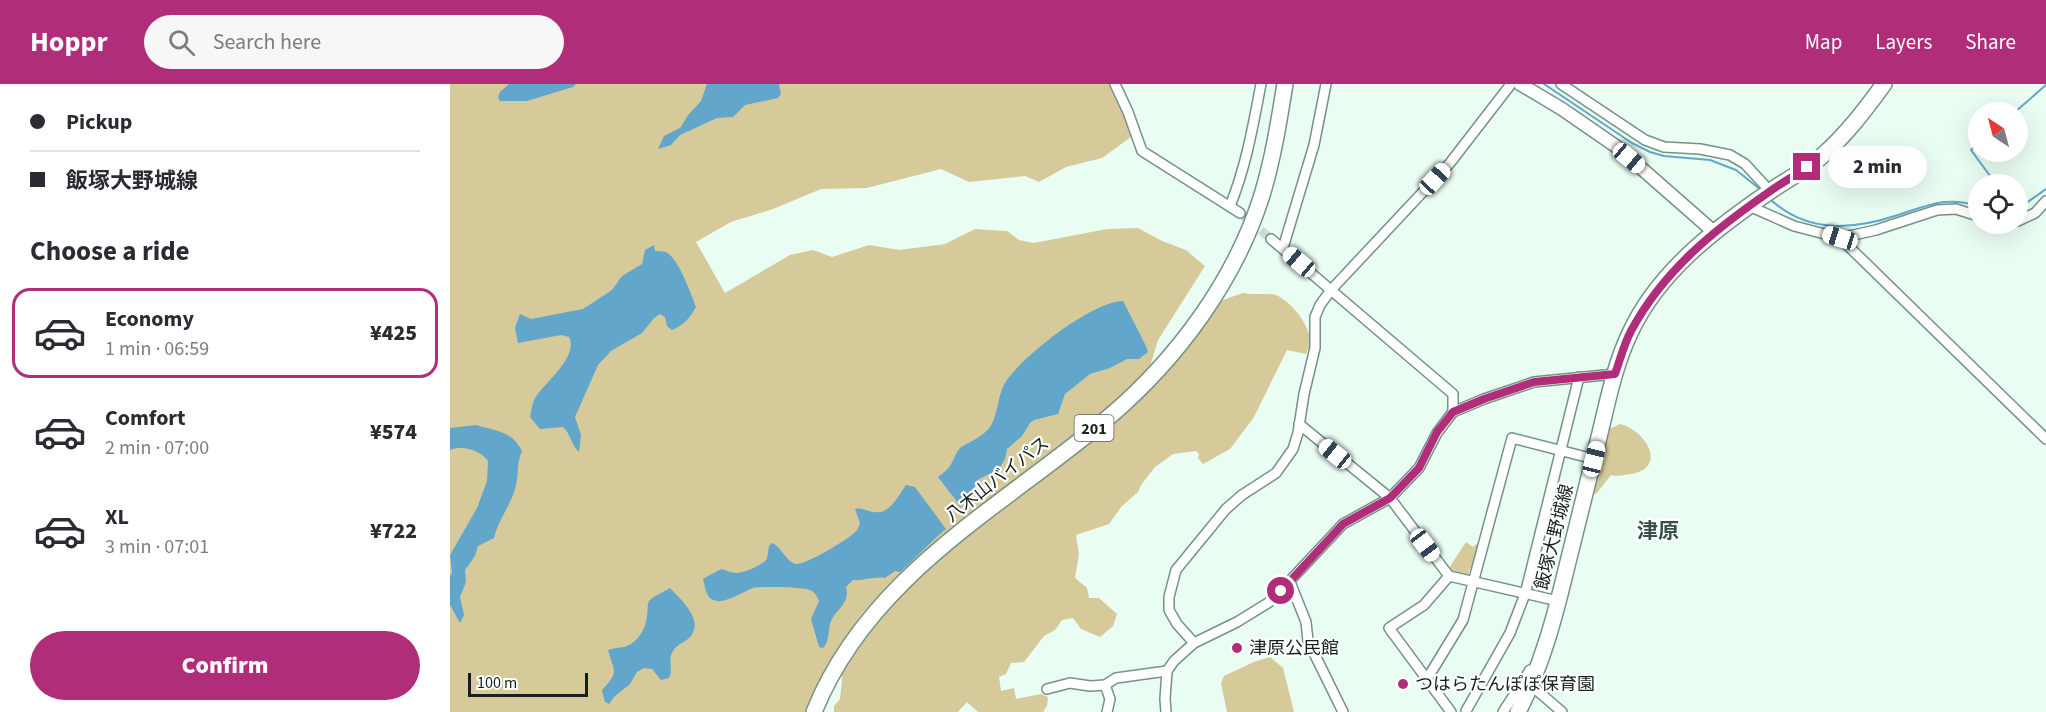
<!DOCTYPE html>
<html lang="en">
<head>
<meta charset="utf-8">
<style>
  :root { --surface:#fff; --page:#f7f7f7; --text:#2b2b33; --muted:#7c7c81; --line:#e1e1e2; --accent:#b02e79 }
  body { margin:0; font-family:"Source Sans 3","Noto Sans JP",sans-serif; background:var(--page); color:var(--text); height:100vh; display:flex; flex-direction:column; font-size:22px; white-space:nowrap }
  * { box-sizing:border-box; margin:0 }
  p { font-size:20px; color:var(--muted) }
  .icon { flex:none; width:33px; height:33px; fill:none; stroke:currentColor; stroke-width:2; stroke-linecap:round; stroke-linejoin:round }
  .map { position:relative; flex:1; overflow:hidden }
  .drawer { display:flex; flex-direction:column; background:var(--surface); width:450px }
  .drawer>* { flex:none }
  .guide { display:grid; align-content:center; height:132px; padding:0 30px; background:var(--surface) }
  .needle { width:39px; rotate:324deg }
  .fabs { position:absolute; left:1518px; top:18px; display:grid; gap:12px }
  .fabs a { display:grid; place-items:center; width:60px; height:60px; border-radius:50%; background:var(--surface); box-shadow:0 6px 24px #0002; font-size:30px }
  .scale { position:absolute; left:18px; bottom:15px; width:120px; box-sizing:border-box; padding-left:6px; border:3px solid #15211c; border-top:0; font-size:16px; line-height:21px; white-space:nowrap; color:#15211c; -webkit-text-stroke:4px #fff; paint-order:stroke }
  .end { position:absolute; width:27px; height:27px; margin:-14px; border:8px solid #b02e79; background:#fff; box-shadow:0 0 0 3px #fff }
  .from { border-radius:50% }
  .bubble { position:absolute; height:42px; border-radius:21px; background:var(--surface); box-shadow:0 6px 24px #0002; font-size:20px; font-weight:800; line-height:42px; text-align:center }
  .car { position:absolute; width:18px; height:36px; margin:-18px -9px; border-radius:8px; box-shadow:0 0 4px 2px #0007; background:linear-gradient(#fff 24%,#345 0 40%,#fff 0 76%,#345 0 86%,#fff 0) }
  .guide b { display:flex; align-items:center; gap:21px; height:57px; font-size:22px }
  .guide b+b { border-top:2px solid var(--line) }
  .guide i { width:15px; height:15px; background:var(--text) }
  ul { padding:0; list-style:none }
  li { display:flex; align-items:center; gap:18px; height:90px; margin:0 12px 9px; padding:0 18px; border:3px solid transparent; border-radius:18px }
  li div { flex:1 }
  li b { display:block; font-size:22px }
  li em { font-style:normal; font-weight:800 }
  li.current { border-color:var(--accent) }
  li>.icon { width:54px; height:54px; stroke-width:1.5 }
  h2 { padding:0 30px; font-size:27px; line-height:72px }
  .action { display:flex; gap:12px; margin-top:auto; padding:12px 30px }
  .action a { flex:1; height:69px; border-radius:36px; background:var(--accent); color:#fff; font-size:24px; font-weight:800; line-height:69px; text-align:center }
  header { display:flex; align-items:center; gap:36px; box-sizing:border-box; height:84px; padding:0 30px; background:var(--accent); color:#fff }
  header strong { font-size:28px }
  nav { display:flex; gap:33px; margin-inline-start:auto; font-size:21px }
  .search { width:420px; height:54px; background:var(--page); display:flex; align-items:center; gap:15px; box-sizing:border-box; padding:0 21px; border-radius:33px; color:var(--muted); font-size:22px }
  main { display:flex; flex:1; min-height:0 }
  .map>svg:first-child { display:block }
</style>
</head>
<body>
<header>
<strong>Hoppr</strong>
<div class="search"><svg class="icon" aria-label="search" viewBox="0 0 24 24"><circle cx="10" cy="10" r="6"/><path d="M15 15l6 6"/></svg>Search here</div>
<nav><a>Map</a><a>Layers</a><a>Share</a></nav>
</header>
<main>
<section class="drawer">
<div class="guide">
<b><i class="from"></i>Pickup</b>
<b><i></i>飯塚大野城線</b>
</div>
<h2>Choose a ride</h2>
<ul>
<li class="current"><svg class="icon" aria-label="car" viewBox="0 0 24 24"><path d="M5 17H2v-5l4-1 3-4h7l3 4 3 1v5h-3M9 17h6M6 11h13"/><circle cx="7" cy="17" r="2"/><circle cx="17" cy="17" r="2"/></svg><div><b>Economy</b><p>1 min · 06:59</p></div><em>¥425</em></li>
<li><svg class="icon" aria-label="car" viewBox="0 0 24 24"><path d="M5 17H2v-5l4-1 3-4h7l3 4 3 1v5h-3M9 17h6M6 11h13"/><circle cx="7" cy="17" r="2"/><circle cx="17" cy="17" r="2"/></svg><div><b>Comfort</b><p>2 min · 07:00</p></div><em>¥574</em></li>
<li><svg class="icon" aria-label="car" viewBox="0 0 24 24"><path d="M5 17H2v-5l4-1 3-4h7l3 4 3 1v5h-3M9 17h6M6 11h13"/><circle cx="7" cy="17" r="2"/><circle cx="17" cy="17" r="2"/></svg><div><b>XL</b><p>3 min · 07:01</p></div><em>¥722</em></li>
</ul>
<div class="action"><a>Confirm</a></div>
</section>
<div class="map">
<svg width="1596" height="628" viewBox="0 0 1596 628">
  <rect width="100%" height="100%" fill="#eafdf3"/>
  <g fill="#d6c99a">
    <path d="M0,0H660L674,27L681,53L652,74L616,83L589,98L575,92L519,98L491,85L417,104L371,105L323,125L281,138L246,158L275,209L340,171L363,166L382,173L419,161L449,166L495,160L525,145L557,147L569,156L584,159L657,145L688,144L712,157L736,166L755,182L708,256L698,289L646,337L485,461L443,498L411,531L384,572L362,611L357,628H0Z"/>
    <path d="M793,209C802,211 819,209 826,211C841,217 863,244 860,261C859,264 857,267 856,270L837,266L804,333L780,365L753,380L748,374L749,370L746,367L723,370L705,383L691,401L688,408L672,422L659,440L626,451L629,470L625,494L637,504L639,514H649L667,530L663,542L650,553L631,545L623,534L612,536L605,546L594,552L574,578L561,579L556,590L549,593L551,607L564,604L566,615L591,610L598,613L597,622L593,628H528L517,618L508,628H384V622L390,615L392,597L391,584L403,565L460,498L504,464L515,451L616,374L767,218Z"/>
    <path d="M1170,340C1196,346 1219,385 1180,390C1173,391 1167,393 1161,391L1146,410L1142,408L1157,346Z"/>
    <path d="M1030,457L1022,484H1020L1018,492L997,487L1016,458L1023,463Z"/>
    <path d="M820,573L833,584L844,628H777L771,599L774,592L804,578Z"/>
  </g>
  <g fill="#62a6cb">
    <path d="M59,0H126L123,3L77,17H50L48,14L50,8Z"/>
    <path d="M257,0H329L331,10L328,14L295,21L283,33L267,34L230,51L221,61L208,65L214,52L230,44L239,30L251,17Z"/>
    <path d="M204,161L205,167C208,167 212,167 215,168C228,172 241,210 246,223C240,234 233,242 222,246L217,242L215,233L210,230L204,234L192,249L161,267L148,281L125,333L131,351L129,368C121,361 121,350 113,343L90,345L80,333C81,327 82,320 85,314C95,298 129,273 119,253L111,251L68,259L65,244L70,230L81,235L133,225L162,206L172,192L192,180L195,166Z"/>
    <path d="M673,217L696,262L698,268L689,275H677L660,284L640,290L615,310L608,330L584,336L580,339L572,352L557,365L555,375L549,385L529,395L518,416L510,424L505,415L488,393C493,389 498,386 501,380C505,375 505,369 510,364C520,357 533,353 540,343C549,330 547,309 557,296C574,271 643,217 673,217Z"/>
    <path d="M26,341C46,347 62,347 72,367C66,380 69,393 65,405C60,423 48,436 44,454L28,462L25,472L15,486L16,498L10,513L14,531L10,539L0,521V492L2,489L0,471L27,424L37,397L38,377C30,366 13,361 0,366V344Z"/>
    <path d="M456,401L465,403L496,445C480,458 466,474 450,488L445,487L435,494C424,492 414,497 403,496L396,503C400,520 387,524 381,537C377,546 381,555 373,564L369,563L361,535L369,517C367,512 365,508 360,506C353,503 310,502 303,504C292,508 274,521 263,516C256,513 255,502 253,495L271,485C276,486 281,489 286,489C295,489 312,481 317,475L319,462L322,459C332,463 335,477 346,480C353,482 400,455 406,447C408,446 409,441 410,439L405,425C412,423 416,427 424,428C440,431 448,412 456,401Z"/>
    <path d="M220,504C230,515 254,535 241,552C236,558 227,560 223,567C217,575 224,586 219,594L211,596L202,585L194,584L187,588L180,600L164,613L159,620L155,618L152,606C170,587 164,588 158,566C166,563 173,565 181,560C190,554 196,543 197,532C198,527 197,521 199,517C203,512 214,508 220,504Z"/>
  </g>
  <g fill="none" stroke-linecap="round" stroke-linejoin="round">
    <g stroke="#62a6cb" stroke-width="2">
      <path d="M1094,0L1182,59L1200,68L1214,72L1260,76L1286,86L1311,106"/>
      <path d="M1565,28L1596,1"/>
      <path d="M1528,60L1521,66L1546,100"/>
      <path d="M1319,114C1356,150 1403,146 1448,131C1479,121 1496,112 1528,122"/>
      <path d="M1568,125L1596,105"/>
    </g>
    <path stroke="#cadcd3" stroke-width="9" stroke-dasharray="9 4.5" stroke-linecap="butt" d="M790,129L821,155"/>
    <g stroke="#749384" stroke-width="12">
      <g id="minor">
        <path d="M665,0L678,28L692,67L790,129"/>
        <path d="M1111,0L1195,56L1214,63L1250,65L1280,71L1295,80L1320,107"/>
        <path d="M780,122C796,83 803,42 811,0"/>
        <path d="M1299,122L1344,142L1390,154L1596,355"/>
        <path d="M1568,137L1585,129L1596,117"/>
        <path d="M1390,154L1426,146L1487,126L1506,125L1528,132"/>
        <path d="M821,155L1003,310V328"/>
        <path d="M833,164L864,61L876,0"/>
        <path d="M849,340L940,414L999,492"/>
        <path d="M840,498L856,538L858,557L893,628"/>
        <path d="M744,559L727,540L719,526V513L726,486L776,425L792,411L826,389L843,365L848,349L854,310L865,264V233L870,221L881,206L1000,79L1061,0"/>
        <path d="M977,595L1013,536L1062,354L1144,375"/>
        <path d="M1082,602L1112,628"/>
        <path d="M597,605L620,599L640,602L655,601"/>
        <path d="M1016,627L1060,549L1075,510L1129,293"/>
        <path d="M657,628L660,615L655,601L666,594L717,587"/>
        <path d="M716,628L715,615L717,587L724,577L744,559L787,538L821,517L893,440L940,414L969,384L987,349L1003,328L1034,315L1084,298L1165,290"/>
        <path d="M1001,628L939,544L974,521L999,492L1108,517"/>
        <path d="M1053,628L1080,586"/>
      </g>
    </g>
    <g stroke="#749384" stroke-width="15">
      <path id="tertiary" d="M1070,0L1112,25L1167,63L1264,148"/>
    </g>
    <g stroke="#749384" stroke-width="18">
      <path id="primary" d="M1068,628C1092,582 1105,532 1117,482C1128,437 1139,393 1150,349C1158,316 1165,280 1180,249C1208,188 1265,145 1319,108C1336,96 1356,86 1372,72C1396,51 1415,26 1434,0"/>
    </g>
    <g stroke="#749384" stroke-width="18">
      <path id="trunk" d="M364,628C419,491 551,424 659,333C727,275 785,197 812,111C823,75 829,37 835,0"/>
    </g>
    <use href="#minor" stroke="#fff" stroke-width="9"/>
    <use href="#tertiary" stroke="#fff" stroke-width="12"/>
    <use href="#primary" stroke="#fff" stroke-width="15"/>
    <use href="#trunk" stroke="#fff" stroke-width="15"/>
  </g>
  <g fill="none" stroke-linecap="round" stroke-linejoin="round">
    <path stroke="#b02e79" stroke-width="8" d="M831,507L893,440L940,414L969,384L987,348L1003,328L1034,315L1084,298L1165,290C1170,276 1174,260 1181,247C1213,187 1264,146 1319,108C1331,99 1345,92 1357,83"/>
  </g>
  <g fill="#b02e79" stroke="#fff" stroke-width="2">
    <circle cx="787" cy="564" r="6"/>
    <circle cx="953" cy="600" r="6"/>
  </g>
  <g text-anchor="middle" stroke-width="4.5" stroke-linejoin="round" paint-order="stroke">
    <rect fill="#fff" stroke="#5b6460" stroke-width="1.5" x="624.5" y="331" width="39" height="26" rx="4.5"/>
    <g font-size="16" font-weight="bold" fill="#15211c">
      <text x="644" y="350">201</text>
    </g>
    <g font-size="18" fill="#15211c" stroke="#fff">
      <text transform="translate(547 395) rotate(-38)" y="6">八木山バイパス</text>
      <text transform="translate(1104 453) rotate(-76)" y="6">飯塚大野城線</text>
    </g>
    <g font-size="18" fill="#15211c" stroke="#fff" text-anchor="start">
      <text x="799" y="570">津原公民館</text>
      <text x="965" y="606">つはらたんぽぽ保育園</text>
    </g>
    <g font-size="21" font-weight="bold" fill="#365245" stroke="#fff">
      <text x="1208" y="454">津原</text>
    </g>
  </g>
</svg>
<div class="fabs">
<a><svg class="needle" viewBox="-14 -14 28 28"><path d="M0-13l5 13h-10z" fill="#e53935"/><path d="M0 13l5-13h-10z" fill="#7c7c81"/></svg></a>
<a><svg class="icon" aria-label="locate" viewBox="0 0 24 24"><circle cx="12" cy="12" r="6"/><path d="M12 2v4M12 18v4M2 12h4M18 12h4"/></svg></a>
</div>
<div class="scale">100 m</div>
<i class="end from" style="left:831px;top:507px"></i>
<i class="end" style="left:1357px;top:83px"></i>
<div class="bubble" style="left:1378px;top:62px;width:99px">2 min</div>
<i class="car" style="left:1179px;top:74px;rotate:130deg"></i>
<i class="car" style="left:985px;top:95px;rotate:43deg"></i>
<i class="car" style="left:1390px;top:154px;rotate:287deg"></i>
<i class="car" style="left:849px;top:178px;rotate:310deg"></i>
<i class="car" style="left:885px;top:370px;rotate:309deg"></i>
<i class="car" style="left:1144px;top:375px;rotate:14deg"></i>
<i class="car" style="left:975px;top:461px;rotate:143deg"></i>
</div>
</main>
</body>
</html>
